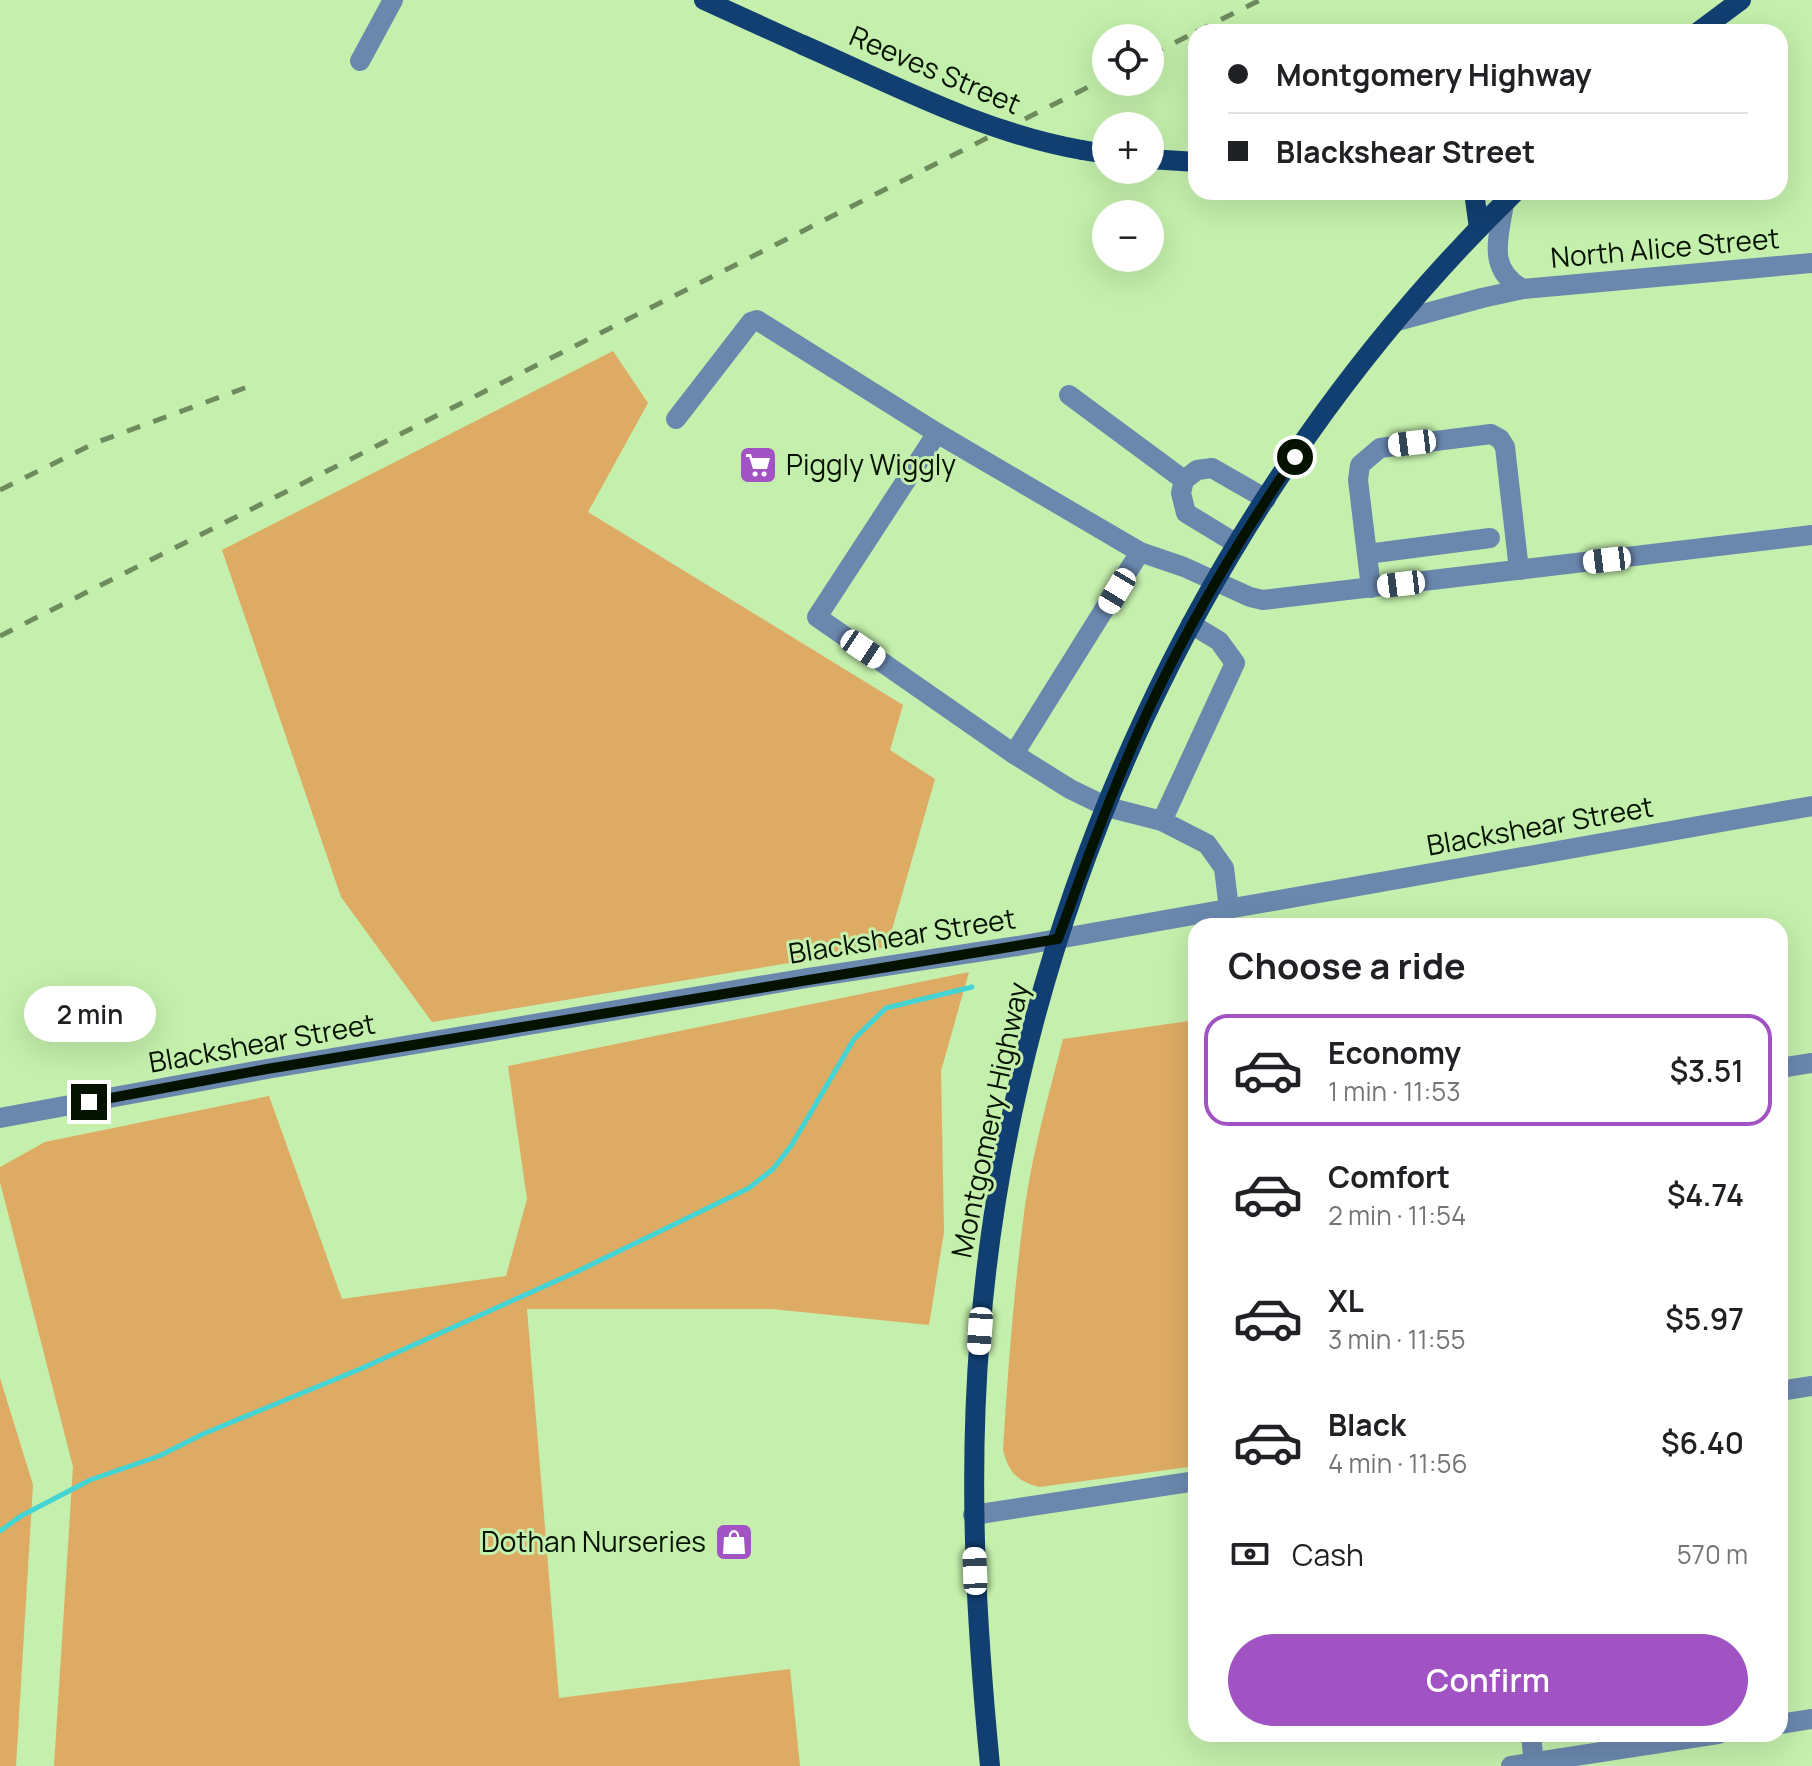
<!DOCTYPE html>
<html lang="en">
<head>
<meta charset="utf-8">
<style>
  :root { --surface:#fff; --page:#f2f2f2; --text:#202124; --muted:#757577; --line:#e0e0e0; --accent:#a152c3 }
  body { margin:0; font-family:Manrope,sans-serif; background:var(--page); color:var(--text); height:100vh; display:flex; flex-direction:column; font-size:30px; white-space:nowrap }
  * { box-sizing:border-box; margin:0 }
  p { font-size:26px; color:var(--muted) }
  .icon { flex:none; width:44px; height:44px; fill:none; stroke:currentColor; stroke-width:2; stroke-linecap:round; stroke-linejoin:round }
  .map { position:relative; flex:1; overflow:hidden }
  .drawer { position:absolute; left:1188px; top:918px; width:600px; height:824px; display:flex; flex-direction:column; background:var(--surface); border-radius:24px; box-shadow:0 8px 32px #0002 }
  .drawer>* { flex:none }
  .top-card { position:absolute; left:1188px; top:24px; width:600px; height:176px; border-radius:24px; box-shadow:0 8px 32px #0002; display:grid; align-content:center; height:176px; padding:0 40px; background:var(--surface) }
  .tools { position:absolute; left:1092px; top:24px; display:grid; gap:16px }
  .tools a { display:grid; place-items:center; width:72px; height:72px; border-radius:50%; background:var(--surface); box-shadow:0 8px 32px #0002; font-size:40px }
  .end { position:absolute; width:36px; height:36px; margin:-18px; border:10px solid #051200; background:#fff; box-shadow:0 0 0 4px #fff }
  .from { border-radius:50% }
  .bubble { position:absolute; height:56px; border-radius:28px; background:var(--surface); box-shadow:0 8px 32px #0002; font-size:26px; font-weight:600; line-height:56px; text-align:center }
  .car { position:absolute; width:24px; height:48px; margin:-24px -12px; border-radius:10px; box-shadow:0 0 6px 2px #0007; background:linear-gradient(#fff 24%,#345 0 40%,#fff 0 76%,#345 0 86%,#fff 0) }
  .top-card b { display:flex; align-items:center; gap:28px; height:76px; font-size:30px }
  .top-card b+b { border-top:2px solid var(--line) }
  .top-card i { width:20px; height:20px; background:var(--text) }
  ul { padding:0; list-style:none }
  li { display:flex; align-items:center; gap:24px; height:112px; margin:0 16px 12px; padding:0 24px; border:4px solid transparent; border-radius:24px }
  li div { flex:1 }
  li b { display:block; font-size:30px }
  li em { font-style:normal; font-weight:600 }
  li.selected { border-color:var(--accent) }
  li>.icon { width:72px; height:72px; stroke-width:1.5 }
  h2 { padding:0 40px; font-size:36px; line-height:96px }
  .pay { display:flex; align-items:center; gap:20px; height:88px; padding:0 40px; font-size:30px }
  .pay p { margin-inline-start:auto }
  .primary-button { display:flex; gap:16px; margin-top:auto; padding:16px 40px }
  .primary-button a { flex:1; height:92px; border-radius:48px; background:var(--accent); color:#fff; font-size:32px; font-weight:600; line-height:92px; text-align:center }
  .map>svg:first-child { display:block }
</style>
</head>
<body>
<div class="map">
<svg width="1812" height="1766" viewBox="0 0 1812 1766">
  <rect width="100%" height="100%" fill="#c4efac"/>
  <g fill="#deab64">
    <path d="M613,351L648,403L588,512L903,705L890,750L935,779L887,947L432,1022L341,897L222,550Z"/>
    <path d="M969,972L941,1071L944,1232L929,1325L772,1309H527L559,1698L790,1669L800,1766H54L73,1467L0,1182V1167L45,1142L269,1096L342,1299L506,1276L527,1199L508,1066Z"/>
    <path d="M1196,1020V1466L1039,1487C1017,1481 1009,1473 1003,1450C1008,1369 1014,1287 1025,1206C1033,1150 1049,1094 1063,1039Z"/>
    <path d="M0,1378L33,1485L16,1766H0Z"/>
  </g>
  <g fill="none" stroke-linecap="round" stroke-linejoin="round">
    <path stroke="#43d4d3" stroke-width="5" d="M0,1531L21,1516L90,1480L159,1456L203,1434L360,1369L576,1272L749,1188L773,1169L791,1146L854,1039L886,1008L972,987"/>
    <g stroke="#6a88ae" stroke-width="20">
      <path d="M360,61L393,0"/>
      <path d="M1504,203C1499,238 1486,269 1523,289"/>
      <path d="M1397,321L1482,298L1523,289L1812,263"/>
      <path d="M1069,395L1184,480L1197,470L1212,468L1266,499"/>
      <path d="M676,419L751,322L757,320L937,433"/>
      <path d="M1184,480L1181,493L1186,513L1237,544"/>
      <path d="M1367,554L1490,538"/>
      <path d="M1371,588L1358,480L1360,465L1380,448L1491,434L1500,439L1505,447L1519,570"/>
      <path d="M1191,624L1219,641L1235,663L1162,821L1107,807L1070,789L1014,754L817,617L937,433L1140,552L1184,567L1250,597L1263,600L1812,535"/>
      <path d="M1014,754L1140,552"/>
      <path d="M1162,821L1207,844L1224,868L1229,909"/>
      <path d="M1780,1068L1812,1063"/>
      <path d="M0,1118L267,1069L807,978L1018,946L1812,806"/>
      <path d="M1780,1391L1812,1386"/>
      <path d="M973,1515L1196,1481"/>
      <path d="M1780,1724L1812,1719"/>
      <path d="M1531,1734L1534,1766"/>
      <path d="M1511,1766L1718,1734"/>
    </g>
    <g stroke="#113f72" stroke-width="20">
      <path d="M704,0L803,45"/>
      <path d="M1698,32L1741,0"/>
      <path d="M1082,150L1106,154"/>
      <path d="M1150,159L1196,162"/>
      <path d="M1474,192L1479,228"/>
      <path d="M990,1766C976,1622 968,1479 980,1334C1014,909 1209,490 1515,192"/>
    </g>
    <g stroke="#6e8b5e" stroke-width="5" stroke-dasharray="14 14" stroke-linecap="butt">
      <path d="M1196,32L1260,0"/>
      <path d="M1150,55L1196,32"/>
      <path d="M0,490L95,443L250,386"/>
      <path d="M0,636L1106,78"/>
    </g>
    <path stroke="#113f72" stroke-width="20" d="M803,45C894,85 984,133 1082,150"/>
  </g>
  <g fill="none" stroke-linecap="round" stroke-linejoin="round">
    <path stroke="#051200" stroke-width="10" d="M89,1102L267,1069L1058,939C1083,870 1108,801 1138,733C1181,636 1235,545 1295,457"/>
  </g>
  <defs>
    <g id="supermarket-square" transform="scale(2)"><rect x="-9" y="-9" width="18" height="18" rx="4" fill="#a152c3" stroke="#c4efac"/><path d="M-6-5.5h2.5l.6 2H6L4.5 2H-2.5L-4.4-4H-6ZM-1.5 3.2a1.3 1.3 0 1 0 .1 0ZM3 3.2a1.3 1.3 0 1 0 .1 0Z" fill="#fff"/></g>
    <g id="shop-square" transform="scale(2)"><rect x="-9" y="-9" width="18" height="18" rx="4" fill="#a152c3" stroke="#c4efac"/><path d="M-5-2.5h2.3a2.7 3.5 0 0 1 5.4 0H5L5.5 6h-11ZM-1.5-2.5h3a1.5 2.3 0 0 0-3 0Z" fill="#fff"/></g>
  </defs>
  <g fill-rule="evenodd">
    <use href="#supermarket-square" x="758" y="465"/>
    <use href="#shop-square" x="734" y="1542"/>
  </g>
  <g text-anchor="middle" stroke-width="6" stroke-linejoin="round" paint-order="stroke">
    <g font-size="28" fill="#051200" stroke="#c4efac">
      <text transform="translate(935 70) rotate(23)" y="10">Reeves Street</text>
      <text transform="translate(1665 248) rotate(-5)" y="10">North Alice Street</text>
      <text transform="translate(1540 826) rotate(-10)" y="10">Blackshear Street</text>
      <text transform="translate(902 936) rotate(-9)" y="10">Blackshear Street</text>
      <text transform="translate(262 1043) rotate(-10)" y="10">Blackshear Street</text>
      <text transform="translate(990 1120) rotate(-78)" y="10">Montgomery Highway</text>
    </g>
    <g font-size="28" fill="#051200" stroke="#c4efac" text-anchor="start">
      <text x="786" y="475">Piggly Wiggly</text>
      <text x="706" y="1552" text-anchor="end">Dothan Nurseries</text>
    </g>
  </g>
</svg>
<div class="tools">
<a><svg class="icon" aria-label="locate" viewBox="0 0 24 24"><circle cx="12" cy="12" r="6"/><path d="M12 2v4M12 18v4M2 12h4M18 12h4"/></svg></a>
<a>+</a>
<a>−</a>
</div>
<i class="end from" style="left:1295px;top:457px"></i>
<i class="end" style="left:89px;top:1102px"></i>
<div class="bubble" style="left:24px;top:986px;width:132px">2 min</div>
<i class="car" style="left:1412px;top:443px;rotate:263deg"></i>
<i class="car" style="left:1607px;top:560px;rotate:263deg"></i>
<i class="car" style="left:1401px;top:584px;rotate:263deg"></i>
<i class="car" style="left:1117px;top:591px;rotate:211deg"></i>
<i class="car" style="left:863px;top:649px;rotate:124deg"></i>
<i class="car" style="left:980px;top:1331px;rotate:184deg"></i>
<i class="car" style="left:975px;top:1571px;rotate:358deg"></i>
<div class="top-card">
<b><i class="from"></i>Montgomery Highway</b>
<b><i></i>Blackshear Street</b>
</div>
<section class="drawer">
<h2>Choose a ride</h2>
<ul>
<li class="selected"><svg class="icon" aria-label="car" viewBox="0 0 24 24"><path d="M5 17H2v-5l4-1 3-4h7l3 4 3 1v5h-3M9 17h6M6 11h13"/><circle cx="7" cy="17" r="2"/><circle cx="17" cy="17" r="2"/></svg><div><b>Economy</b><p>1 min · 11:53</p></div><em>$3.51</em></li>
<li><svg class="icon" aria-label="car" viewBox="0 0 24 24"><path d="M5 17H2v-5l4-1 3-4h7l3 4 3 1v5h-3M9 17h6M6 11h13"/><circle cx="7" cy="17" r="2"/><circle cx="17" cy="17" r="2"/></svg><div><b>Comfort</b><p>2 min · 11:54</p></div><em>$4.74</em></li>
<li><svg class="icon" aria-label="car" viewBox="0 0 24 24"><path d="M5 17H2v-5l4-1 3-4h7l3 4 3 1v5h-3M9 17h6M6 11h13"/><circle cx="7" cy="17" r="2"/><circle cx="17" cy="17" r="2"/></svg><div><b>XL</b><p>3 min · 11:55</p></div><em>$5.97</em></li>
<li><svg class="icon" aria-label="car" viewBox="0 0 24 24"><path d="M5 17H2v-5l4-1 3-4h7l3 4 3 1v5h-3M9 17h6M6 11h13"/><circle cx="7" cy="17" r="2"/><circle cx="17" cy="17" r="2"/></svg><div><b>Black</b><p>4 min · 11:56</p></div><em>$6.40</em></li>
</ul>
<div class="pay"><svg class="icon" aria-label="cash" viewBox="0 0 24 24"><path d="M3 7h18v10H3z"/><circle cx="12" cy="12" r="2"/></svg>Cash<p>570 m</p></div>
<div class="primary-button"><a>Confirm</a></div>
</section>
</div>
</body>
</html>
